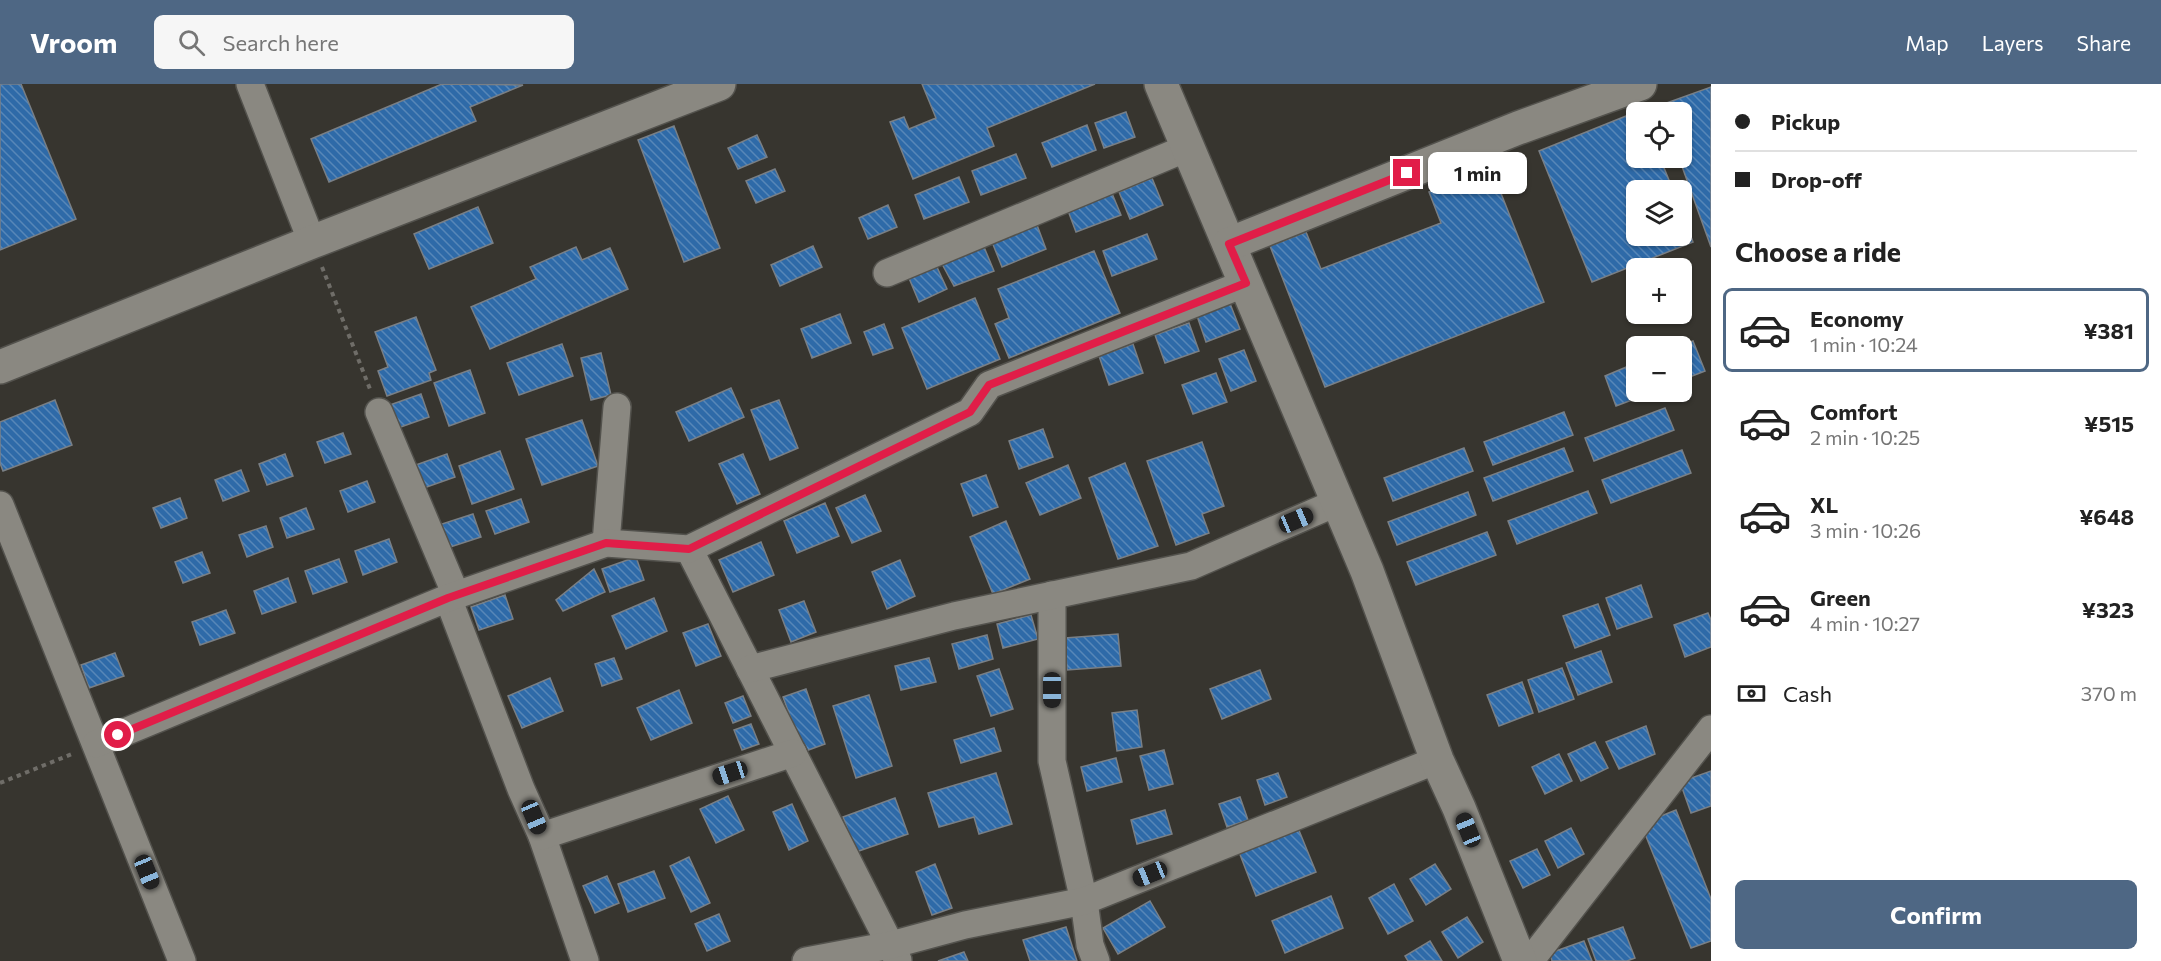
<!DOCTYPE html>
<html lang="en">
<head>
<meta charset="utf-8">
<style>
  :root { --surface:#fff; --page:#f6f6f6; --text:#222; --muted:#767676; --line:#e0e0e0; --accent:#4e6784 }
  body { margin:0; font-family:Commissioner,sans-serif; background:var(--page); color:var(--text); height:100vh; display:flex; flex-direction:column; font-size:22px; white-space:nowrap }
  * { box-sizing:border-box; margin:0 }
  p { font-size:20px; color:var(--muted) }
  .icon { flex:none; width:33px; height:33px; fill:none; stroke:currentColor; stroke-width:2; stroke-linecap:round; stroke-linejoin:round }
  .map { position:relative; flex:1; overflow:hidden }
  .side { display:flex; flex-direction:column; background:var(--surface); width:450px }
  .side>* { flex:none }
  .top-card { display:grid; align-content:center; height:132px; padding:0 24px; background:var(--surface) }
  .buttons { position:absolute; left:1626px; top:18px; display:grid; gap:12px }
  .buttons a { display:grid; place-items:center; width:66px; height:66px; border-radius:9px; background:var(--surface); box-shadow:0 2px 4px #0004; font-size:30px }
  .end { position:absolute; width:27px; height:27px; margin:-14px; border:8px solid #e11d48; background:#fff; box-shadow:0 0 0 3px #fff }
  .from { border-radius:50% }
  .bubble { position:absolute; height:42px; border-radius:9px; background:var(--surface); box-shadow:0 2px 4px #0004; font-size:20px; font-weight:700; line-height:42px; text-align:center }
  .car { position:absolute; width:18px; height:36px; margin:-18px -9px; border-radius:8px; box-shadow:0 0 4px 2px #0007; background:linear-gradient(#222 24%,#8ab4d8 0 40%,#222 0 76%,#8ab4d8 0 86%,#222 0) }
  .top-card b { display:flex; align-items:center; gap:21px; height:57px; font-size:22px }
  .top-card b+b { border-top:2px solid var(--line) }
  .top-card i { width:15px; height:15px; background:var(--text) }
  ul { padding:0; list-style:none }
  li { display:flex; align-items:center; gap:18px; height:84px; margin:0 12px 9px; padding:0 12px; border:3px solid transparent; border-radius:9px }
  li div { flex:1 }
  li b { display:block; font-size:22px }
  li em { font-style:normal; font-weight:700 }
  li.active { border-color:var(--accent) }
  li>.icon { width:54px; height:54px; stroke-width:1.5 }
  h2 { padding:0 24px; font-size:27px; line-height:72px }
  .pay { display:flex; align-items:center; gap:15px; height:66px; padding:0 24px; font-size:22px }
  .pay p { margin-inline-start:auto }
  .button { display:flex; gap:12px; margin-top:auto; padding:12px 24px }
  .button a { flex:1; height:69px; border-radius:9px; background:var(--accent); color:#fff; font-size:24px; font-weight:700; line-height:69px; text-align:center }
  header { display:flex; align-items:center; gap:36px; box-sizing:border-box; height:84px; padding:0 30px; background:var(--accent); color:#fff }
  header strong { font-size:28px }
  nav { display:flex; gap:33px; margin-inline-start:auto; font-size:21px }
  .search { width:420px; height:54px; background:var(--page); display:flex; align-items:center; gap:15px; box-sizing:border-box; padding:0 21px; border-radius:9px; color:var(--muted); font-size:22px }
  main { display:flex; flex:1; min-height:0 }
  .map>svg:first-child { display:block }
</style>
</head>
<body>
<header>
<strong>Vroom</strong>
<div class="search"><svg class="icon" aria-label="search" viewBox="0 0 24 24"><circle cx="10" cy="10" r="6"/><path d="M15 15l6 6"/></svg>Search here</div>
<nav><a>Map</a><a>Layers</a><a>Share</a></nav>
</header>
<main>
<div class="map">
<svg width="1711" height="877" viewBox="0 0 1711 877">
  <defs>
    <pattern id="building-back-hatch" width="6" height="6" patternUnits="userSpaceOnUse" patternTransform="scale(1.5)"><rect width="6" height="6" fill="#2e6aa8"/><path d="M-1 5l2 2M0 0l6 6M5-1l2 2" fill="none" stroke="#5787b8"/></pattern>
  </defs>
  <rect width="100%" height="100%" fill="#37352f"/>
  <g fill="url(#building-back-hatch)" stroke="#797f85" stroke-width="1.5">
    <path d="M0,0H21L76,135L0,166Z"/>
    <path d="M442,0L523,1L470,23L476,37L329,98L311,55Z"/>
    <path d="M922,0H1095L987,44L994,62L913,95L890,38L904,33L909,45L936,34Z"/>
    <path d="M1711,3V163L1679,74H1682V28H1663L1661,21Z"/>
    <path d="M1641,26L1642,28H1636V74H1660L1673,106H1636V152H1682V128L1693,158L1592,198L1539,67Z"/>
    <path d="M1126,28L1135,53L1104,64L1095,39Z"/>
    <path d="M1087,41L1096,66L1052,83L1042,59Z"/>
    <path d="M674,42L720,164L684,178L638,56Z"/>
    <path d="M757,51L767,73L738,85L728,64Z"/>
    <path d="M1016,70L1026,94L981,111L972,87Z"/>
    <path d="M1491,84L1544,218L1325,303L1270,162L1306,148L1321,185L1441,139L1429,108Z"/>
    <path d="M775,85L785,107L756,119L746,97Z"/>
    <path d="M959,93L969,118L924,135L915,111Z"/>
    <path d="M1152,94L1163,121L1130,135L1119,108Z"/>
    <path d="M1111,107L1121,131L1076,148L1067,124Z"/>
    <path d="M888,121L897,143L868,155L859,134Z"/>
    <path d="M478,123L493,159L429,185L414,150Z"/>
    <path d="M1037,141L1046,165L1002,183L992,158Z"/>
    <path d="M1147,150L1157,175L1112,192L1103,167Z"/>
    <path d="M813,162L822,183L780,202L771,181Z"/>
    <path d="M576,163L582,176L610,164L628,205L490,265L471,223L536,195L530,183Z"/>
    <path d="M984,163L994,187L954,202L942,180Z"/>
    <path d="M1094,167L1120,229L1009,274L995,240L1009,234L998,205Z"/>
    <path d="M936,181L947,205L919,218L909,194Z"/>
    <path d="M975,214L1000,275L927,305L902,244Z"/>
    <path d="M1229,217L1240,245L1206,258L1196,229Z"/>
    <path d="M840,230L851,259L812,274L801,245Z"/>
    <path d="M416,233L436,286L429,289L431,296L387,312L378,287L388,283L375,248Z"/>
    <path d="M1189,239L1199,267L1165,279L1155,251Z"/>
    <path d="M884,240L893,264L873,271L864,248Z"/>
    <path d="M1693,257L1705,287L1682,296V262H1679Z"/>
    <path d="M562,260L573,292L519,311L507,279Z"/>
    <path d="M1133,260L1143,289L1109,301L1099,272Z"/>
    <path d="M1244,266L1256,297L1231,307L1219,275Z"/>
    <path d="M601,269L611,311L591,316L581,274Z"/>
    <path d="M1636,279V308H1653L1616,322L1605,292Z"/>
    <path d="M470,286L485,329L449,342L434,299Z"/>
    <path d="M1216,289L1227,318L1193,330L1182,301Z"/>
    <path d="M731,304L744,333L689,357L676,328Z"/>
    <path d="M421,310L429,333L395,345L387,322Z"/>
    <path d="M55,316L72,361L3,387L0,379V338Z"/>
    <path d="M779,316L798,364L770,376L751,326Z"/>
    <path d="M1665,324L1674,346L1594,377L1585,354Z"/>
    <path d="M1564,328L1573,351L1493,381L1484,358Z"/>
    <path d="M582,336L598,382L542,401L526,355Z"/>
    <path d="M1043,345L1053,373L1019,385L1009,357Z"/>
    <path d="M343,349L351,370L325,379L317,358Z"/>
    <path d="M1202,358L1224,422L1202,430L1209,449L1176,461L1147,377Z"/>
    <path d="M1464,364L1473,387L1393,417L1384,394Z"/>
    <path d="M1564,364L1573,387L1493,417L1484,394Z"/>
    <path d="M1682,366L1691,389L1611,419L1602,396Z"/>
    <path d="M500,367L514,405L472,420L459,382Z"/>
    <path d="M285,370L293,392L267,401L259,380Z"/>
    <path d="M447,370L455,393L421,405L413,382Z"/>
    <path d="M743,370L760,410L737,420L719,380Z"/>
    <path d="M1125,379L1158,462L1118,475L1089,394Z"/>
    <path d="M1068,381L1081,414L1040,431L1026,399Z"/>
    <path d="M241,386L249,407L223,417L215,396Z"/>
    <path d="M986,391L998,423L973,432L961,400Z"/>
    <path d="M367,397L375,418L348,428L340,407Z"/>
    <path d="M1588,407L1597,429L1517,460L1508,437Z"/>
    <path d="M1468,408L1476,431L1397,461L1388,438Z"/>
    <path d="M865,411L881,447L852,459L836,424Z"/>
    <path d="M180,414L187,434L161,444L153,424Z"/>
    <path d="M521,415L529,438L495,450L486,427Z"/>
    <path d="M825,419L839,452L797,469L784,437Z"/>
    <path d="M306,424L314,445L287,454L280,434Z"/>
    <path d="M473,430L481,453L447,464L439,441Z"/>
    <path d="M1006,437L1030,495L993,510L970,453Z"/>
    <path d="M266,442L273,463L247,473L239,451Z"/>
    <path d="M1487,448L1496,471L1416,501L1407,478Z"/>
    <path d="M389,455L397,478L363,491L355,467Z"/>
    <path d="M761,458L774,491L733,508L719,476Z"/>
    <path d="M202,468L210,489L183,499L175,478Z"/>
    <path d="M636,473L644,496L610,508L602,485Z"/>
    <path d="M339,475L347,498L313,510L305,487Z"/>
    <path d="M900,476L915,512L887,525L872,488Z"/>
    <path d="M594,485L605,508L563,527L556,516Z"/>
    <path d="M288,494L296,518L262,530L254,507Z"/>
    <path d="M1641,501L1652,533L1617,545L1606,514Z"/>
    <path d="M505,511L513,535L479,546L471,523Z"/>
    <path d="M654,514L667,547L626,565L612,532Z"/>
    <path d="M804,517L816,548L791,558L779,526Z"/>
    <path d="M1598,520L1610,551L1575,564L1563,532Z"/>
    <path d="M226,526L235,549L200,561L192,538Z"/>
    <path d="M1708,529L1711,536V563L1685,573L1674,541Z"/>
    <path d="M1031,531L1038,555L1003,564L997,540Z"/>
    <path d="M708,540L721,572L696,582L683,549Z"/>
    <path d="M1118,550L1121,582L1067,586L1065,554Z"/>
    <path d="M987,551L993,575L959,585L952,560Z"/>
    <path d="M1601,567L1612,598L1578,611L1566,579Z"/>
    <path d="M115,569L124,592L89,604L81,581Z"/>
    <path d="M614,574L622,595L602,602L595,580Z"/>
    <path d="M929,574L936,598L901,606L895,582Z"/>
    <path d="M1562,584L1574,615L1539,628L1528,596Z"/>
    <path d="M999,585L1013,625L991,632L977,592Z"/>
    <path d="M1260,586L1271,615L1222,635L1210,605Z"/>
    <path d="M550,594L563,627L522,644L508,612Z"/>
    <path d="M1522,598L1533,629L1499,642L1487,611Z"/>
    <path d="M806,605L825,660L803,668L783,613Z"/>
    <path d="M679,606L692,639L651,656L637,624Z"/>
    <path d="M869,611L892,682L856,694L833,622Z"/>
    <path d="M743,612L751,632L733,639L725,619Z"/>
    <path d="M1137,626L1142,663L1117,667L1112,629Z"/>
    <path d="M751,640L759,660L742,666L734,646Z"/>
    <path d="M1646,642L1655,670L1619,685L1606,658Z"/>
    <path d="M994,644L1001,667L961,679L954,656Z"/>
    <path d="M1595,658L1608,684L1581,697L1568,670Z"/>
    <path d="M1164,666L1173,700L1149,706L1140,672Z"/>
    <path d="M1559,670L1572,697L1545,710L1532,683Z"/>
    <path d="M1116,674L1122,698L1087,707L1081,683Z"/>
    <path d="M1711,687V722L1691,729L1680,698Z"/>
    <path d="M996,689L1012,740L979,750L974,733L939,743L928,709Z"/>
    <path d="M1278,689L1287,713L1265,721L1257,696Z"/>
    <path d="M728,712L744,746L716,759L700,725Z"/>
    <path d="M1240,713L1248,736L1227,743L1219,720Z"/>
    <path d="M895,714L908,750L856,768L843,733Z"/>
    <path d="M792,720L808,757L789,766L773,728Z"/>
    <path d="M1165,726L1172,750L1137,760L1131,736Z"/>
    <path d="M1676,726L1711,815V857L1691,864L1641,740Z"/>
    <path d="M1298,744L1316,788L1256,812L1239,768Z"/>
    <path d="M1571,744L1584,770L1558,784L1545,757Z"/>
    <path d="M1537,765L1550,791L1523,804L1510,777Z"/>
    <path d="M689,773L710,819L691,828L670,782Z"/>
    <path d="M935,780L952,824L932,831L916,788Z"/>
    <path d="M1435,780L1451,805L1426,821L1410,795Z"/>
    <path d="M654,787L665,814L628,828L618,800Z"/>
    <path d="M607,792L619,819L595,829L583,802Z"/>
    <path d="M1394,800L1413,837L1388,850L1369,814Z"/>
    <path d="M1331,812L1343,844L1285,869L1272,837Z"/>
    <path d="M1150,817L1165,843L1118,870L1103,844Z"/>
    <path d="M719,830L730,857L707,867L695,840Z"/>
    <path d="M1467,833L1483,858L1458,874L1442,848Z"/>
    <path d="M1066,843L1077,877H1030L1023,856Z"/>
    <path d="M1623,843L1635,874L1627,877H1596L1588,855Z"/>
    <path d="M1430,857L1442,877H1408L1405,872Z"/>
    <path d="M1584,857L1592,877H1552L1550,869Z"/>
    <path d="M964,868L968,877H938Z"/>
  </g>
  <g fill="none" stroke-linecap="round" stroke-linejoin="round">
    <g stroke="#53524d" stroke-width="30">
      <g id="street">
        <path d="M250,0L312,158"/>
        <path d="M887,189L1187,64"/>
        <path d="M379,328L456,511"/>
        <path d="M0,421L182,877"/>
        <path d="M606,459L617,323"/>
        <path d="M689,465L898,876"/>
        <path d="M1052,511V677L1084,817L1090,861L1096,877"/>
        <path d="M448,514L521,705L542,752L585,877"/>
        <path d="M750,585L954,532L1191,482L1338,418"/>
        <path d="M96,660L448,514L606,459L689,465L970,328L989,301L1246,199"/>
        <path d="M542,752L793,669"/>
        <path d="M806,877L891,861L965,841L1084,817L1437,676"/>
        <path d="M1530,877L1711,645"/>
      </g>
    </g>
    <g stroke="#53524d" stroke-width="36">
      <g id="secondary">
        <path d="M1161,0L1367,487L1437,676L1459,724L1520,877"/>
        <path d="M1229,160L1518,44L1640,0"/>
        <path d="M0,283L312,158L719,0"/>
      </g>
    </g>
    <g stroke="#6f6d68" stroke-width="4" stroke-dasharray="4.5 4.5" stroke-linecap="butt">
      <path d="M322,183L370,305"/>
      <path d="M0,699L72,670"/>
    </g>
    <use href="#street" stroke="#8a8881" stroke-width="27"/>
    <use href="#secondary" stroke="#8a8881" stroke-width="33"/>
  </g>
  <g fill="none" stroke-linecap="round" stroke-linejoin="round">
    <path stroke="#e11d48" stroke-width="8" d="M118,651L448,514L606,459L689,465L970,328L989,301L1246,199L1229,160L1407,89"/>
  </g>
</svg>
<div class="buttons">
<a><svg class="icon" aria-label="locate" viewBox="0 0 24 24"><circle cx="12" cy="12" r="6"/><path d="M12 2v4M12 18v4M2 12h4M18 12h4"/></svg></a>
<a><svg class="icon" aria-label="layers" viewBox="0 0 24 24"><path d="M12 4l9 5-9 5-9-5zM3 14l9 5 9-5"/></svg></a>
<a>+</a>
<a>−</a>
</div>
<i class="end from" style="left:118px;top:651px"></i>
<i class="end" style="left:1407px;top:89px"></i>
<div class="bubble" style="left:1428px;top:68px;width:99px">1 min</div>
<i class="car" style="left:1296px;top:436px;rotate:67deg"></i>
<i class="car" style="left:1052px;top:606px;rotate:180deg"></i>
<i class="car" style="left:730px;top:689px;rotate:252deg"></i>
<i class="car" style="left:534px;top:733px;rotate:157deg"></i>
<i class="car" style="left:1468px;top:746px;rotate:338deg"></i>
<i class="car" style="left:147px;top:788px;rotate:158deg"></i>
<i class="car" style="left:1150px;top:790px;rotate:248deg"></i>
</div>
<section class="side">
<div class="top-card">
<b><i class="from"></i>Pickup</b>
<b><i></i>Drop-off</b>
</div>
<h2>Choose a ride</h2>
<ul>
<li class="active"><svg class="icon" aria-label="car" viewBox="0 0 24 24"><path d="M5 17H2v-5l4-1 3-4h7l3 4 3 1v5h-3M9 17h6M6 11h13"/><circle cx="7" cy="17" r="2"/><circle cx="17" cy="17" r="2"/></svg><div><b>Economy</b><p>1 min · 10:24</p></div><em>¥381</em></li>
<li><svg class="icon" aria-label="car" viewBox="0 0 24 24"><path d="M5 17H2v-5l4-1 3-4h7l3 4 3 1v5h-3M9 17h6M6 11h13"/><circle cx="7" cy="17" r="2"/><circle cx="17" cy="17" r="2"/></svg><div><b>Comfort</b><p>2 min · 10:25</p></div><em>¥515</em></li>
<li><svg class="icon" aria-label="car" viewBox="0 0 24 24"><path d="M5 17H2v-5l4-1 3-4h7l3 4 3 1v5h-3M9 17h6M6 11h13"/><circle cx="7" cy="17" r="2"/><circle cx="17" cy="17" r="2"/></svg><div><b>XL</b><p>3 min · 10:26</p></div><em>¥648</em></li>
<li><svg class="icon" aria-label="car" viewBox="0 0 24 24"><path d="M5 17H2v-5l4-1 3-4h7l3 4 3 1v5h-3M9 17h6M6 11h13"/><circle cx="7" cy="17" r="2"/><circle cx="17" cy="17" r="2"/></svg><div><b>Green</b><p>4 min · 10:27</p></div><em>¥323</em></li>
</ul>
<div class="pay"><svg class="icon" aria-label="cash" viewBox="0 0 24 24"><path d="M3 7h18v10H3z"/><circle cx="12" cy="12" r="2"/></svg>Cash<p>370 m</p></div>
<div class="button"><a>Confirm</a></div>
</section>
</main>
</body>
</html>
